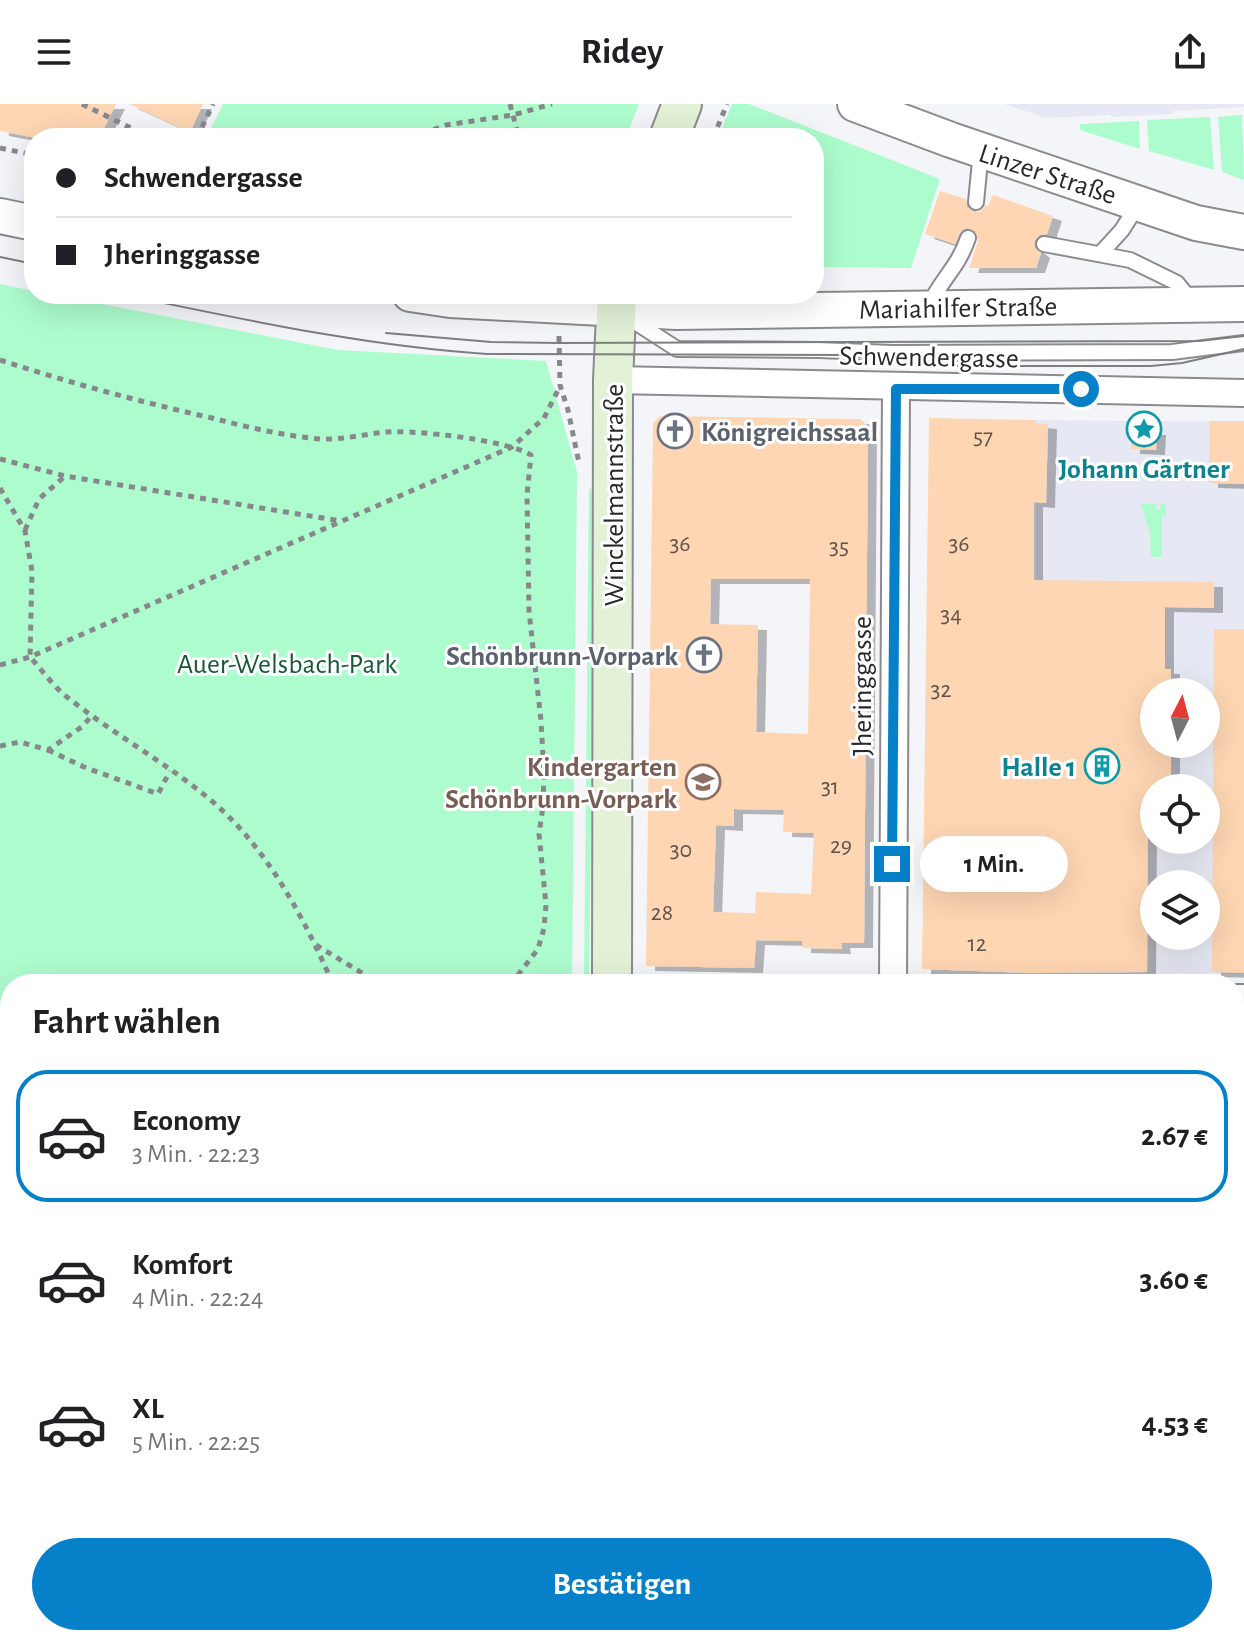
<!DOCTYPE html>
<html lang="de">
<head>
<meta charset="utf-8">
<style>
  :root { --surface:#fff; --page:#f2f2f2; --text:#202124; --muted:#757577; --line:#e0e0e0; --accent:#0680c9 }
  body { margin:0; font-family:"Alegreya Sans",sans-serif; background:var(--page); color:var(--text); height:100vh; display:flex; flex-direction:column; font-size:30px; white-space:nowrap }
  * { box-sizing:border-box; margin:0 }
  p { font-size:26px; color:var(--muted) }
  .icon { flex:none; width:44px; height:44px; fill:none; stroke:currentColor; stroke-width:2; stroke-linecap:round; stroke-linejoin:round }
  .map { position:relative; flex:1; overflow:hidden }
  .panel { position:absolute; left:0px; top:870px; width:1244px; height:672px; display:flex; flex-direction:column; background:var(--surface); border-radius:32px 32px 0 0; box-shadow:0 8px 32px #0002 }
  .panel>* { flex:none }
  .banner { position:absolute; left:24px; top:24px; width:800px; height:176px; border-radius:32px; box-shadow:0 8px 32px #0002; display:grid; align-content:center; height:176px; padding:0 32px; background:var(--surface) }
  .needle { width:52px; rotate:6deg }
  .fabs { position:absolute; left:1140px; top:574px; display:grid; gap:16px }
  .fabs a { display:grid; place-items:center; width:80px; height:80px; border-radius:50%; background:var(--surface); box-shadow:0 8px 32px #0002; font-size:40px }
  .end { position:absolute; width:36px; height:36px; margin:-18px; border:10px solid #0680c9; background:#fff; box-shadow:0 0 0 4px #fff }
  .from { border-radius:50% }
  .bubble { position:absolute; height:56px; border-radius:28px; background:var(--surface); box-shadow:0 8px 32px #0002; font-size:26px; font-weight:700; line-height:56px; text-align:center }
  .banner b { display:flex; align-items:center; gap:28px; height:76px; font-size:30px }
  .banner b+b { border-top:2px solid var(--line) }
  .banner i { width:20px; height:20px; background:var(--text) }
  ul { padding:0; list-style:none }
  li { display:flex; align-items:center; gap:24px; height:132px; margin:0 16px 12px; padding:0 16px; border:4px solid transparent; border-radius:32px }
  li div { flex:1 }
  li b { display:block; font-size:30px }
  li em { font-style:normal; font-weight:700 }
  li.active { border-color:var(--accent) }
  li>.icon { width:72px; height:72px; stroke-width:1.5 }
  h2 { padding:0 32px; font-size:36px; line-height:96px }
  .cta { display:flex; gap:16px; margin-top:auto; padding:16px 32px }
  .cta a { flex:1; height:92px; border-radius:48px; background:var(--accent); color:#fff; font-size:32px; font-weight:700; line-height:92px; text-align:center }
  header { display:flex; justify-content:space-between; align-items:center; height:104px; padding:0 32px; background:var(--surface); font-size:36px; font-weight:700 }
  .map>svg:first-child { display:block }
</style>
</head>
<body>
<header><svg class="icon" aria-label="menu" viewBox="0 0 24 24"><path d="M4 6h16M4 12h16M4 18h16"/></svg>Ridey<svg class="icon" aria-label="share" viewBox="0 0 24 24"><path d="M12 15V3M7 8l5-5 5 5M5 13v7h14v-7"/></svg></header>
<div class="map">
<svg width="1244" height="1542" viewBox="0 0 1244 1542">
  <defs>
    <filter id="shadow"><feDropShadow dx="9" dy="5" stdDeviation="0" flood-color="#0004"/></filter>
  </defs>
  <rect width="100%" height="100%" fill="#f4f5f9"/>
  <g fill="#e6e8f3" fill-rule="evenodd">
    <path d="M1004,0H1244V3L1173,7V10L1112,13L1111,11L1041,14V12Z"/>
    <path d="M1036,316L1244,318V870L1030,869L1036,556ZM1154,588H1206V640H1154ZM1154,684H1206V736H1154ZM1154,780H1206V832H1154Z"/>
  </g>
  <g fill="#adfcce">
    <path d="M223,0H639L626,34H206Z"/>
    <path d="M732,0H749L940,75L911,164L814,163V34H718Z"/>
    <path d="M1242,11L1244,76L1222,68L1218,13Z"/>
    <path d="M1210,13L1214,66L1149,47L1147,16Z"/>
    <path d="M1139,17L1140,45L1080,26V20Z"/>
    <path d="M0,180L34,187V190H51L338,246L546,257L577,368L572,880H10V1532H565L564,1542H0Z"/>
    <path d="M589,384L594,386L595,413L589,874H584Z"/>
    <path d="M1141,400H1156V405L1160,406L1161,400H1166V411H1162V453H1151L1150,430Z"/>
  </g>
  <g fill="#fed6b3" fill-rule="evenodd" filter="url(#shadow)">
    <path d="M0,0H116L99,34H36L0,27Z"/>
    <path d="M129,0H203L190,28Z"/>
    <path d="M940,87L966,95L967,103L974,108L981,107L985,101L988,102L993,91L1053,112L1047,130L1040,131L1034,137L1035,144L1041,149L1036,164H969L978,137L975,127L967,124L962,126L955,140L925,130Z"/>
    <path d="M660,312L860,315L868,322L864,839H841L842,845L802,844V837L756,836L754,864L646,862L653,319ZM711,475H810L808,630L756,628L758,521L710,520ZM734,705L784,706L783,728L814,729L811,790L756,788L755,809L713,808L716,721L734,722Z"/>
    <path d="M929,314L1036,316V319L1048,320L1046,399L1034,398V476L1214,478V504L1165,503V565H1171V588H1154V640H1171V684H1154V712H1148L1147,868L1030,869L922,865Z"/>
    <path d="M1209,317H1244V380L1209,379Z"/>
    <path d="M1132,325L1157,326L1156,346L1131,345Z"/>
    <path d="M1214,525H1244V869L1212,868Z"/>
  </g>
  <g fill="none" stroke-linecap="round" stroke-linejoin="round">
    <g stroke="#8b8b8f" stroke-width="18">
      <g id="service">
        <path d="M976,98L981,47"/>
        <path d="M1044,140L1130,156L1177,179L1193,199"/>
        <path d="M1101,149L1122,126L1139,99"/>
        <path d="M929,202C941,175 958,164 968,134"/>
        <path d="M629,214L677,245L819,246L892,249L1172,248L1244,239"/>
      </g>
    </g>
    <g stroke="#8b8b8f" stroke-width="30">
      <g id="minor">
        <path d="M613,276C824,281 1034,286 1244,289"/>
        <path d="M893,880L896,285"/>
        <path d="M1234,894H1244"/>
        <path d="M884,1542V1532"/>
      </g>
    </g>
    <g stroke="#8b8b8f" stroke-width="38">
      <g id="tertiary">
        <path d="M855,0L951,36L1196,119L1244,128"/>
        <path d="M0,112L34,119"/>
        <path d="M410,190L450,196L676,208L1244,200"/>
      </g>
    </g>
    <g stroke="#8b8b8f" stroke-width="42">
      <g id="secondary">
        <path d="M669,34L682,0"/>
        <path d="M612,880L613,276L617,190"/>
        <path d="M600,1542V1532"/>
      </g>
    </g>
    <g stroke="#87888b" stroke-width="5" stroke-dasharray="6 6" stroke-linecap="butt">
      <path d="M82,0L145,31"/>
      <path d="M510,0L519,34"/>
      <path d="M145,33L153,27L168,34"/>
      <path d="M197,34L213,0"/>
      <path d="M411,34L446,21L513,11L552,0"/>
      <path d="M713,34L727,0"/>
      <path d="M0,44L34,51"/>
      <path d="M559,232L560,281L568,306L579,359"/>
      <path d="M0,256C70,279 141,298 212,314C247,323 284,332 320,335C343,336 364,330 387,328C416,326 507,336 531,351L527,391L529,507L541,617L544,669L543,702L539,730L546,801L544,824L538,845L511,880"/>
      <path d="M0,355L65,372L341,417"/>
      <path d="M0,384L25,427L32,467L30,553C42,566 53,582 67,593C112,629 163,657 207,693C266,741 303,812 333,880"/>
      <path d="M25,426L39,395L65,372"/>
      <path d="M0,561L30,553L512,343L544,314L560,282"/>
      <path d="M0,642L20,638L48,646L83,622L92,611"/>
      <path d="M48,646L84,663L158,690L170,667"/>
      <path d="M316,841L380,880"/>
      <path d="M248,1532V1542"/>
      <path d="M429,1532L473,1542"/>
      <path d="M499,1532L505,1542"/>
      <path d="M306,1542L326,1532"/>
      <path d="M475,1542L479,1532"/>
      <path d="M1151,1542V1532"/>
    </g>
    <use href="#service" stroke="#fff" stroke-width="14"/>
    <use href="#minor" stroke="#fff" stroke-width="26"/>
    <use href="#tertiary" stroke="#fff" stroke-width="34"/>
    <use href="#secondary" stroke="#e3f2d7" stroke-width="38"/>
    <g stroke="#7e7e81" stroke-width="2">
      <path d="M0,153L34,160"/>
      <path d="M120,190C242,215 363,242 487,250L842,251L937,262H1151L1182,259L1244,245"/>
      <path d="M386,229L491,238L559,239L1199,237L1244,232"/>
    </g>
  </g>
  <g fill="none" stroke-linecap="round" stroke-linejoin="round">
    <path stroke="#0680c9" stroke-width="10" d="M892,760L896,285H1081"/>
  </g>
  <defs>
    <g id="sight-ring" transform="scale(1.8)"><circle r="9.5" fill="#fff" stroke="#0f9aa8" stroke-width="1.5"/><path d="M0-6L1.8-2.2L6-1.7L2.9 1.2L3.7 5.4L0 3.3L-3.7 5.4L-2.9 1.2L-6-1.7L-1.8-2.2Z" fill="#0f9aa8"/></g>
    <g id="church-ring" transform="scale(1.8)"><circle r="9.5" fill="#fff" stroke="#6b7280" stroke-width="1.5"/><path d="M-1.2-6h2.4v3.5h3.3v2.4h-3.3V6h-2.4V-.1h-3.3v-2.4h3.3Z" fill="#6b7280"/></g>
    <g id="building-ring" transform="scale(1.8)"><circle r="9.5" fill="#fff" stroke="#0f9aa8" stroke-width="1.5"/><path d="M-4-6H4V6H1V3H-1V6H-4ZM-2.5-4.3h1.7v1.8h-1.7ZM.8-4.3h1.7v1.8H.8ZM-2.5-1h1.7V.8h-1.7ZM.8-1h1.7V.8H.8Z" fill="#0f9aa8"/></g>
    <g id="school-ring" transform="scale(1.8)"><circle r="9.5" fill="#fff" stroke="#8d6e63" stroke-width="1.5"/><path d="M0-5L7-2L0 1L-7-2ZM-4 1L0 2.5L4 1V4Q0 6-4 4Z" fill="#8d6e63"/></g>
  </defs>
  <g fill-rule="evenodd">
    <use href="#sight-ring" x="1144" y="325"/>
    <use href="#church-ring" x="675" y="327"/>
    <use href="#church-ring" x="704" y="551"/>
    <use href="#building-ring" x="1102" y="662"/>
    <use href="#school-ring" x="703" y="678"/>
  </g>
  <g text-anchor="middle" stroke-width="6" stroke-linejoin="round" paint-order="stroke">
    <g font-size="24" fill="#5e544c">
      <text x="983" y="340">57</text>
      <text x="680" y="447">36</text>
      <text x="959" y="447">36</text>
      <text x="839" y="450">35</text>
      <text x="951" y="518">34</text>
      <text x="941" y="593">32</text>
      <text x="830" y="690">31</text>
      <text x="841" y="749">29</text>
      <text x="681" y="753">30</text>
      <text x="662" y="816">28</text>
      <text x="977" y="847">12</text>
    </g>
    <g font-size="28" fill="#28282a" stroke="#fff">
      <text transform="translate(1048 69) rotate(18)" y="10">Linzer Straße</text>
      <text transform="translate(958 203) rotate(-1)" y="10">Mariahilfer Straße</text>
      <text transform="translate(929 252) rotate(1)" y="10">Schwendergasse</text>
      <text transform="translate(613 391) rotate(-90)" y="10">Winckelmannstraße</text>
      <text transform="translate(861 582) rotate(-90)" y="10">Jheringgasse</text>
    </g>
    <g font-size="28" font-weight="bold" fill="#5b616d" stroke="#fff" text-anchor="start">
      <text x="701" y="337">Königreichssaal</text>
      <text x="678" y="561" text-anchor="end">Schönbrunn-Vorpark</text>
    </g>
    <g font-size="28" font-weight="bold" fill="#0d838f" stroke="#fff">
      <text x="1144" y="374">Johann Gärtner</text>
      <text x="1076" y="672" text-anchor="end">Halle 1</text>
    </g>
    <g font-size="28" fill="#175738" stroke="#fff">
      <text x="287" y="569">Auer-Welsbach-Park</text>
    </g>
    <g font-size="28" font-weight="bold" fill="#785e54" stroke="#fff" text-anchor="end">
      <text x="677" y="672">Kindergarten<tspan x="677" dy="32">Schönbrunn-Vorpark</tspan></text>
    </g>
  </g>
</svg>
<div class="fabs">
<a><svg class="needle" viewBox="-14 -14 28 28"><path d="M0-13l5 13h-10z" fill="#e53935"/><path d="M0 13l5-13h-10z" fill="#757577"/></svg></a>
<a><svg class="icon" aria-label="locate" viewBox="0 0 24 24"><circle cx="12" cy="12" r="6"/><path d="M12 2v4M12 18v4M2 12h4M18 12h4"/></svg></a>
<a><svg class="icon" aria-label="layers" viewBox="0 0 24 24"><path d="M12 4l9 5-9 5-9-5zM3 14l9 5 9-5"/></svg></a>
</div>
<i class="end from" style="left:1081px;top:285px"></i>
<i class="end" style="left:892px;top:760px"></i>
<div class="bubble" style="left:920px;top:732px;width:148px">1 Min.</div>
<div class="banner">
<b><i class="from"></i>Schwendergasse</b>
<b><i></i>Jheringgasse</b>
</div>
<section class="panel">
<h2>Fahrt wählen</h2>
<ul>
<li class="active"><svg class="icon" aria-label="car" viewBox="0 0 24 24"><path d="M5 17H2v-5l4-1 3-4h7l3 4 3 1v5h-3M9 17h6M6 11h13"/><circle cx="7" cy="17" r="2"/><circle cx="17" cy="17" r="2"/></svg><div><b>Economy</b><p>3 Min. · 22:23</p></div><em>2.67 €</em></li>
<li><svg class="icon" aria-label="car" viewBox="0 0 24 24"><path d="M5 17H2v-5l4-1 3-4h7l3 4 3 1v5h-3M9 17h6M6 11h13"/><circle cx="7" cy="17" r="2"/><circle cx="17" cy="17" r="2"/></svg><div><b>Komfort</b><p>4 Min. · 22:24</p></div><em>3.60 €</em></li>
<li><svg class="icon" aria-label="car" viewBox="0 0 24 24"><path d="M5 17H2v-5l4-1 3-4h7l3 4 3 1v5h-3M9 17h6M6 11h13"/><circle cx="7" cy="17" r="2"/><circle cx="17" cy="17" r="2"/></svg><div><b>XL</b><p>5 Min. · 22:25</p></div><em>4.53 €</em></li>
</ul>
<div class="cta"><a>Bestätigen</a></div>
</section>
</div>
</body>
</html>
